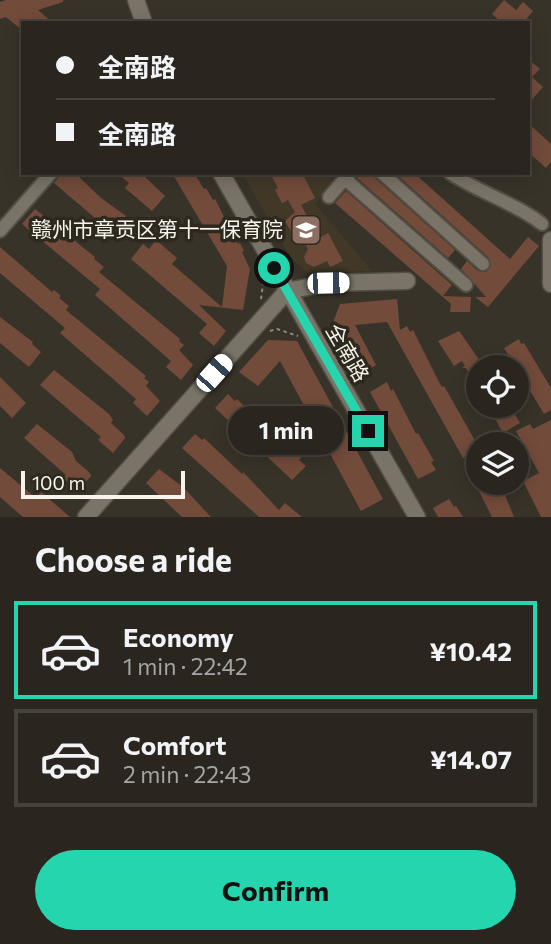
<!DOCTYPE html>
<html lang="en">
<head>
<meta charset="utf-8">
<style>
  :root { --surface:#2a261f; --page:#36322c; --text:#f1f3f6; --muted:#a5a5a4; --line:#46433d; --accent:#25d5ae }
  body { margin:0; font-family:Commissioner,"Noto Sans SC",sans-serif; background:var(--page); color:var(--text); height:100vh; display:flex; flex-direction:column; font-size:26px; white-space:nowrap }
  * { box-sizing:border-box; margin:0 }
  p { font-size:23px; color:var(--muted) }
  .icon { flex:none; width:38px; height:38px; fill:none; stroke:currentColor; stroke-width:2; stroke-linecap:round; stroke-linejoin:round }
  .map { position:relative; height:517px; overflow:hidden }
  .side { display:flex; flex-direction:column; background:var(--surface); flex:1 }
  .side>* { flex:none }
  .banner { position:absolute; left:21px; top:21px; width:509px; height:154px; border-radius:0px; box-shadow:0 4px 18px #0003,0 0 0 2px var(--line); display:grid; align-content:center; height:154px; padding:0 35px; background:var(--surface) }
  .controls { position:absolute; left:466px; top:355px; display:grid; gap:14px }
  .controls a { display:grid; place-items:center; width:63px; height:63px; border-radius:50%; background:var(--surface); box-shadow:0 4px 18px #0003,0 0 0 2px var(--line); font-size:35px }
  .scale { position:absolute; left:21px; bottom:18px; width:164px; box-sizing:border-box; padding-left:7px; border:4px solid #f7f4ed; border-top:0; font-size:19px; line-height:24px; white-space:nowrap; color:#f7f4ed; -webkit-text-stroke:5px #2e291f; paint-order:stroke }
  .end { position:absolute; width:32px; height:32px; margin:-16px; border:9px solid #25d5ae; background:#111; box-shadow:0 0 0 4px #111 }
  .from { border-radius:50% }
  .bubble { position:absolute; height:49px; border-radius:24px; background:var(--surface); box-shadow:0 4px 18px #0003,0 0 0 2px var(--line); font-size:23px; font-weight:700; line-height:49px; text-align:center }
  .car { position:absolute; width:21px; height:42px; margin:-21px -10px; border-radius:9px; box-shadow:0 0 5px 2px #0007; background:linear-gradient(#fff 24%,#345 0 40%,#fff 0 76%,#345 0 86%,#fff 0) }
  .banner b { display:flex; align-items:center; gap:24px; height:66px; font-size:26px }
  .banner b+b { border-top:2px solid var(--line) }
  .banner i { width:18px; height:18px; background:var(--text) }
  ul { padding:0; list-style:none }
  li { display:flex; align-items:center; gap:21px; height:98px; margin:0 14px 10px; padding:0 21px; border:4px solid var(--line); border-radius:0px }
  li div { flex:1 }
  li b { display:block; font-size:26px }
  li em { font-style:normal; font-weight:700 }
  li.selected { border-color:var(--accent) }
  li>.icon { width:63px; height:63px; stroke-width:1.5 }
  h2 { padding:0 35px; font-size:32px; line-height:84px }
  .cta { display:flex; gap:14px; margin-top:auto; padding:14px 35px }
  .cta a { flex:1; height:80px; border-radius:42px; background:var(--accent); color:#111; font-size:28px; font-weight:700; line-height:80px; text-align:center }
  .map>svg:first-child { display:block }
</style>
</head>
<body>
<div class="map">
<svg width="551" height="517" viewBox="0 0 551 517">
  <rect width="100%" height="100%" fill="#383329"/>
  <path fill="#413828" d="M242,173H331L332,183L315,204L372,271L308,273L290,257Z"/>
  <g fill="#734b3a">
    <path d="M6,0H63V2L38,10L53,23H23V31L6,17L0,19V2Z"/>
    <path d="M504,0L516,10L523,2L533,11L523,23H502L492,14Z"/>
    <path d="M528,59L540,69L532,77L543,87L528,104Z"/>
    <path d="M528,123L551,144V162L546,168L528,152Z"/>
    <path d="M62,173H75L101,198L126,216L125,217L135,226L122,241L54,183Z"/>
    <path d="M117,173H141L165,196L152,211L125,188L129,183Z"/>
    <path d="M172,173H194L204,189L206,188L213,200L215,199L238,244L240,243L244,251L242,252L250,269L243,310L199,305L226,331L214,346L199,333L207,324L131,259L143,244L149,249L156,240L177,258L172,264L222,307L227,266Z"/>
    <path d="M279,173H302L315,198L301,205L319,238L328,233L343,261L330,267L327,261L314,267L306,263L304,257L308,249L302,237L296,240L285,221L295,212L288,200L282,203L275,190L278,188L272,177Z"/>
    <path d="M358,173H373L376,179L455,250L448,258L357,178Z"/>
    <path d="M395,173H414L510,259L528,237L539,246L488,307L475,297H486L461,269L467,261L478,271L486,272L491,266L489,258Z"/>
    <path d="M346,191L452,285L443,296L471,297L470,312H450L451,304L335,203Z"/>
    <path d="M35,209L95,257L94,259L104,267L99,272L180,339L179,341L184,345L179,350L193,365L181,380L166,367L171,361L95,295L100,289L22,224Z"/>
    <path d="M0,247L52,292L54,290L61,296L59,298L69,306L66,310L146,376L144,378L149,382L146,386L160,401L147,416L133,403L136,399L60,333L65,328L0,273Z"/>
    <path d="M397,299L400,330L407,326L410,332L413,330L439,382L442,387L444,386L477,444L478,449L463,458L387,322L355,325L376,365L360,375L332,325L340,304Z"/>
    <path d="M0,317L33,342L32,344L41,352L29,367L0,343Z"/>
    <path d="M459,331L485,368H478V389L466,368H462L465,366L462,361L454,366L438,341Z"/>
    <path d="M519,339L521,344L524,343L551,388V410L544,414L504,348Z"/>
    <path d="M268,340L297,341L383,499L361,511L280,361L258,386L239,372Z"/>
    <path d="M54,370L109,414L113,420L111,423L124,435L125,438L113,453L98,440L101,437L40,385Z"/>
    <path d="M0,377L26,403L12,418L0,406Z"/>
    <path d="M387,382L391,391L393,389L416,434L418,433L434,461L431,462L436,470L418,479L370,392Z"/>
    <path d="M228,394L235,401L237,399L276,438L278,436L301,458L299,460L306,466L292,480L215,408Z"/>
    <path d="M488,406H510L520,423L503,433Z"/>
    <path d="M551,420V517H541L523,481L539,473L516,431L530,424L533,429Z"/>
    <path d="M37,424L72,452L76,461L89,472L91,476L78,491L63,478L66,475L24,438Z"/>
    <path d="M195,434L202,440L204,438L242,474L243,472L279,510L285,503L302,517H259L182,448Z"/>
    <path d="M0,468L36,498L41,492L70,517H23L0,497Z"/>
    <path d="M159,469L183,487L211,517H182L146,483Z"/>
    <path d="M475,483H500L514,517H492Z"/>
    <path d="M449,499L454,507L456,506L463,517H438L433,508Z"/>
  </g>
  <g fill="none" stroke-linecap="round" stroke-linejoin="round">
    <g stroke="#544f46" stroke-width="16">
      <g id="minor">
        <path d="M382,173L483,264"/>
        <path d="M450,173C480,193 515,203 542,224"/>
        <path d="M345,179L466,285"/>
        <path d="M329,197L349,174"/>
        <path d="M0,231L51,173"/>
      </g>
    </g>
    <g stroke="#544f46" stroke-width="19">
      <g id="tertiary">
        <path d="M136,0L144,23"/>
        <path d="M221,173L417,517"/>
        <path d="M551,240V284"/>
        <path d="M86,517L287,291L328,283L407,281"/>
      </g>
    </g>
    <g stroke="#8d8980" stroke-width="2" stroke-dasharray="3.5 3.5" stroke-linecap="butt">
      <path d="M261,299L264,276"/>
      <path d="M270,331L277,329L298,336"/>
    </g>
    <use href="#minor" stroke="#797368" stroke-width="12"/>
    <use href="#tertiary" stroke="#797368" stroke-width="16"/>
  </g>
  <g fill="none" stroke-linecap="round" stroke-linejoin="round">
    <path stroke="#25d5ae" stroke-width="9" d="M274,268L368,431"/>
  </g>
  <defs>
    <g id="school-square" transform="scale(1.575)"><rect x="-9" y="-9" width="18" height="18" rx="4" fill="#8d6e63" stroke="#2e291f"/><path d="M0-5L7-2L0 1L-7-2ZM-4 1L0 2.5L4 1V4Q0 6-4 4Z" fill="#fff"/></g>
  </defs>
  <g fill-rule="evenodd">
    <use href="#school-square" x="306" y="230"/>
  </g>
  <g text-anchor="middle" stroke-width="7" stroke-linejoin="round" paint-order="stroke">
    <g font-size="21" fill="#f7f4ed" stroke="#2e291f" text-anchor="end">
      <text x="283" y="237">赣州市章贡区第十一保育院</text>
    </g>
    <g font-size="21" fill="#f7f4ed" stroke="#2e291f">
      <text transform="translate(347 353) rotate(60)" y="7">全南路</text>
    </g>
  </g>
</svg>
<div class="controls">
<a><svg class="icon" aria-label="locate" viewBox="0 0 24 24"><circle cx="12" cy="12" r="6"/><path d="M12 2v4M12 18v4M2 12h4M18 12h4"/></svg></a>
<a><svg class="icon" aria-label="layers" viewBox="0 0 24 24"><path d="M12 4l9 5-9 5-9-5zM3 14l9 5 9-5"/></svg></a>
</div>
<div class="scale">100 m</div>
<i class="end from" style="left:274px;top:268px"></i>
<i class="end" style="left:368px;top:431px"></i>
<div class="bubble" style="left:228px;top:406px;width:116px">1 min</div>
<i class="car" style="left:328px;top:283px;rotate:89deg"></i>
<i class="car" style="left:214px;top:373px;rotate:42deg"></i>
<div class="banner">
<b><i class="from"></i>全南路</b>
<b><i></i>全南路</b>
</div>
</div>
<section class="side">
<h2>Choose a ride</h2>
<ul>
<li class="selected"><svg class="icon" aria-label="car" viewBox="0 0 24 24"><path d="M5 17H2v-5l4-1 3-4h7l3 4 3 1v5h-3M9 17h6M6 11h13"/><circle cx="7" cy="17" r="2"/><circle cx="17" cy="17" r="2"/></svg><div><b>Economy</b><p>1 min · 22:42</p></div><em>¥10.42</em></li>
<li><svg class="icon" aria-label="car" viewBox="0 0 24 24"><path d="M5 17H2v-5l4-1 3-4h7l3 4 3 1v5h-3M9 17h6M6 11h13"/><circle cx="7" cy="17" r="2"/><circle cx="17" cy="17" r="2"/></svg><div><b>Comfort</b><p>2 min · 22:43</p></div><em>¥14.07</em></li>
</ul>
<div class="cta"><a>Confirm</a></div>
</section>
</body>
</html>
